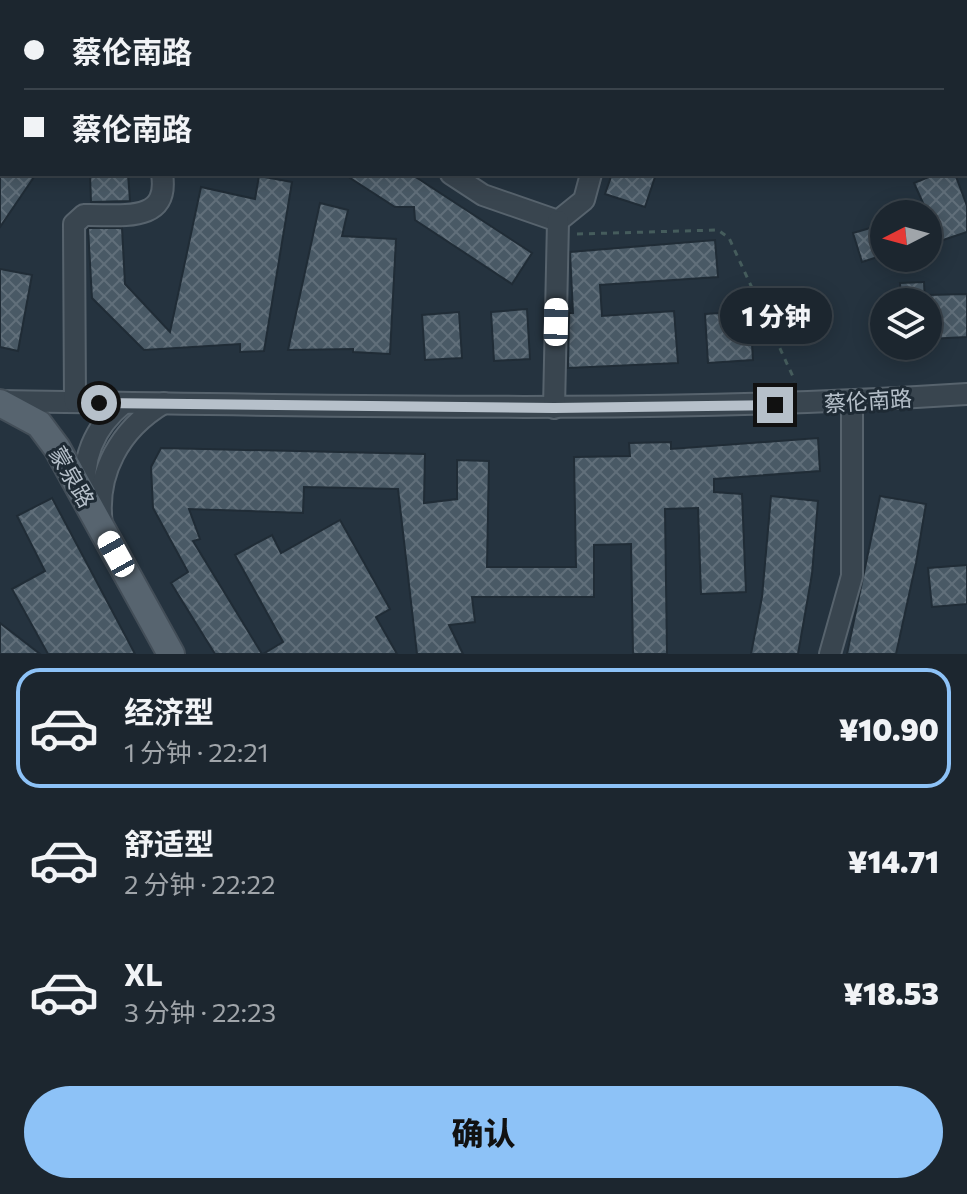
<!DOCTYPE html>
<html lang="zh">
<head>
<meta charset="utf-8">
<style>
  :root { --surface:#1c262f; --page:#29323b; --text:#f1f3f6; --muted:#a0a5aa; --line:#3a434b; --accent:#8dc2f7 }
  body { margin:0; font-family:Commissioner,"Noto Sans SC",sans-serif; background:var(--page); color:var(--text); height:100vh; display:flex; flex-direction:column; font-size:30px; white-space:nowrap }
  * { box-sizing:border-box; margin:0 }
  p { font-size:26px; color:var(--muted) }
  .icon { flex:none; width:44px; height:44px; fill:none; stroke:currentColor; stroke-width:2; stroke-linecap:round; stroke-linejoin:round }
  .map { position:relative; height:654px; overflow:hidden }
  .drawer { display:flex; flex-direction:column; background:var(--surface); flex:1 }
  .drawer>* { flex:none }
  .top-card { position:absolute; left:0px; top:0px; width:968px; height:176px; box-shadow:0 4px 20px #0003,0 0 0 2px var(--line); display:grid; align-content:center; height:176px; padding:0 24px; background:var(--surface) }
  .needle { width:52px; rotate:264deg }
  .fabs { position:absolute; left:870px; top:200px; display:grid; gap:16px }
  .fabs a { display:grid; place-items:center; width:72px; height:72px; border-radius:50%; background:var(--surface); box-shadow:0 4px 20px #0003,0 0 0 2px var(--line); font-size:40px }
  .end { position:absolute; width:36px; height:36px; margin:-18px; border:10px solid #b6c0ca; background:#111; box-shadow:0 0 0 4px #111 }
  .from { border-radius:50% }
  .bubble { position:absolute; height:56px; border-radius:28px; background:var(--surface); box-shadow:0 4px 20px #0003,0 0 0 2px var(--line); font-size:26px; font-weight:800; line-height:56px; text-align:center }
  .car { position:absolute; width:24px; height:48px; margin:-24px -12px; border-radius:10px; box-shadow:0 0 6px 2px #0007; background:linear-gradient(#fff 24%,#345 0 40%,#fff 0 76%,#345 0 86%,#fff 0) }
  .top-card b { display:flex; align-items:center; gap:28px; height:76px; font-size:30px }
  .top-card b+b { border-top:2px solid var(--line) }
  .top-card i { width:20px; height:20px; background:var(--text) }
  ul { padding:14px 0 0; list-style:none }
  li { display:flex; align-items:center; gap:24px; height:120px; margin:0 16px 12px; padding:0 8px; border:4px solid transparent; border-radius:24px }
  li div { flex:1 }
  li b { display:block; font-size:30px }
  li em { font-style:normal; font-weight:800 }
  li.on { border-color:var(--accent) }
  li>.icon { width:72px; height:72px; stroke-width:1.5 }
  .action { display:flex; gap:16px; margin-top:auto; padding:16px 24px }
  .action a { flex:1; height:92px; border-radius:48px; background:var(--accent); color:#111; font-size:32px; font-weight:800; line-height:92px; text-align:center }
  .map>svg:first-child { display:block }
</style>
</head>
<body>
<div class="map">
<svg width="967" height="654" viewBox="0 0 967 654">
  <defs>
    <pattern id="building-cross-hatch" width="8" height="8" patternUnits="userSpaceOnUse" patternTransform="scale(2)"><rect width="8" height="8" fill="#495965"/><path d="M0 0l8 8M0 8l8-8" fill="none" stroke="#616f7a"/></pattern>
  </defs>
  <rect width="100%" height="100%" fill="#25333f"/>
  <g fill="url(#building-cross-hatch)" stroke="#202c36" stroke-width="2">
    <path d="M0,174H36L0,227Z"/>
    <path d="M90,174H128L130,201L91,202Z"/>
    <path d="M344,174H411L532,253L512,284L415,220L414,207H395Z"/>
    <path d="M612,174H656L645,207L605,194Z"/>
    <path d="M936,174H955L967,206V232L928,245V214L914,183Z"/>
    <path d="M259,176L292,182L264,351L240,352V344L144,350L92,298L88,228H122L125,284L170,332L201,187L255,199Z"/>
    <path d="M320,203L348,210L342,236L396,239L390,354L353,352V349L288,350Z"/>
    <path d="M884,224V255L862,262L853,233Z"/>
    <path d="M715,240L718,277L600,285L602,316L674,311L678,363L568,368L569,313H573L570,252Z"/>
    <path d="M0,269L32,275L18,351L0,347Z"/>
    <path d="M924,282L925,302H901L900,283Z"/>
    <path d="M967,294V337L928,339V295Z"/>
    <path d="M527,309L530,359L494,361L491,312Z"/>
    <path d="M750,311L753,360L708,363L705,314Z"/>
    <path d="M459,312L462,358L425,360L422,315Z"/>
    <path d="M818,438L820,471L714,479V492L742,494L746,592L701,594L698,508L665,509L667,654H633L631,544L594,545V597H472L475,622L449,625L463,654H417L398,489L304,487L303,513L189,509L200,539L193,541L262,654H215L171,583L188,572L153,508L151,467L161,448L425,454L424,503L457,499V460L489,461L487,567H576L574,457L630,456L629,443L671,442V449Z"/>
    <path d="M771,496L818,501L812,574L798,654H751L762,597Z"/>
    <path d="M880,496L926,504L916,563L896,654H847Z"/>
    <path d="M52,498L117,620L135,654H48L12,589L45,571L17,516Z"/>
    <path d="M340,520L390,609L376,617L397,654H263L283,642L235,555L272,535L281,553Z"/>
    <path d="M967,565V604L932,607L928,568Z"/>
    <path d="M0,623L40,654H0Z"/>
  </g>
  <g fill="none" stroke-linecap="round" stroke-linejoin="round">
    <g stroke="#57636d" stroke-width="24">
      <g id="minor">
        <path d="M185,0L189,2"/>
        <path d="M633,0V2"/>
        <path d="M158,2L160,0"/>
        <path d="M331,2L332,0"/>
        <path d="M451,174L483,195L558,221L584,200L591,174"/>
        <path d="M0,401C323,405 645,415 967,394"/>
        <path d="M75,402L74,224L84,215C119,214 170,225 162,174"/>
        <path d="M554,408L558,221"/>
        <path d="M87,498C80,460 94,427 124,403"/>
        <path d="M102,525C95,473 120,429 164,403"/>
        <path d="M830,654L852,576V402"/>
      </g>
    </g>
    <g stroke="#434e58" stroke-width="30">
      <path id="major" d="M0,403L39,424L57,448L171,654"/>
    </g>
    <path stroke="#455c5c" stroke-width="3" stroke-dasharray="6 6" stroke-linecap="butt" d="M577,234L718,230L729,238L795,381"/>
    <use href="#minor" stroke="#39454f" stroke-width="20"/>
    <use href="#major" stroke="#57646f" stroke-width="26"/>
  </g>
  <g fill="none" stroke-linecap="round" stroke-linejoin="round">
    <path stroke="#b6c0ca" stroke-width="10" d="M99,403L554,408L775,405"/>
  </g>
  <g text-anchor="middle" stroke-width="6" stroke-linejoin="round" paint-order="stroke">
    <g font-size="22" fill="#b6c0ca" stroke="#1e2a34">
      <text transform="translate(868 401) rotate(-4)" y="8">蔡伦南路</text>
      <text transform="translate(72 477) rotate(60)" y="8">蒙泉路</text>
    </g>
  </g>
</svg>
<div class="fabs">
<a><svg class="needle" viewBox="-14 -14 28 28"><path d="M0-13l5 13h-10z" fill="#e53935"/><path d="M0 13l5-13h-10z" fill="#a0a5aa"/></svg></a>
<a><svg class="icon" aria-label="layers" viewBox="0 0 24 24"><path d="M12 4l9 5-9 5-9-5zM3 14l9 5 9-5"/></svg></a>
</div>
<i class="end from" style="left:99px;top:403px"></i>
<i class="end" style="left:775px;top:405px"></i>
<div class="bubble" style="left:720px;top:288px;width:112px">1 分钟</div>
<i class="car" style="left:556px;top:322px;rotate:1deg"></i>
<i class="car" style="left:116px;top:554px;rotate:331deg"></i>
<div class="top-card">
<b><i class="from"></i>蔡伦南路</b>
<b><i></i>蔡伦南路</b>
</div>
</div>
<section class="drawer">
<ul>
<li class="on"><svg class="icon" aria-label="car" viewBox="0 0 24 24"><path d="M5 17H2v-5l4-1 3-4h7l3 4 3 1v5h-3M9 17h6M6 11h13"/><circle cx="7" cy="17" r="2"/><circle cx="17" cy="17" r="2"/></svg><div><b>经济型</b><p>1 分钟 · 22:21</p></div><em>¥10.90</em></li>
<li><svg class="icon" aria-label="car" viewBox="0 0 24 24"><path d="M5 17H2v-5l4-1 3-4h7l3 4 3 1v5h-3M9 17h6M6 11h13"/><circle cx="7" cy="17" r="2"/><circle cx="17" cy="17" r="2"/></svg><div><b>舒适型</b><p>2 分钟 · 22:22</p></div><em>¥14.71</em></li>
<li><svg class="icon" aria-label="car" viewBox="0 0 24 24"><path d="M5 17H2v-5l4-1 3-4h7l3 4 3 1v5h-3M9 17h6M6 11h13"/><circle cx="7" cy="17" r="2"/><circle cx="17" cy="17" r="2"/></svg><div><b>XL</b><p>3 分钟 · 22:23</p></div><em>¥18.53</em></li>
</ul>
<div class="action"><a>确认</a></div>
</section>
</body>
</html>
